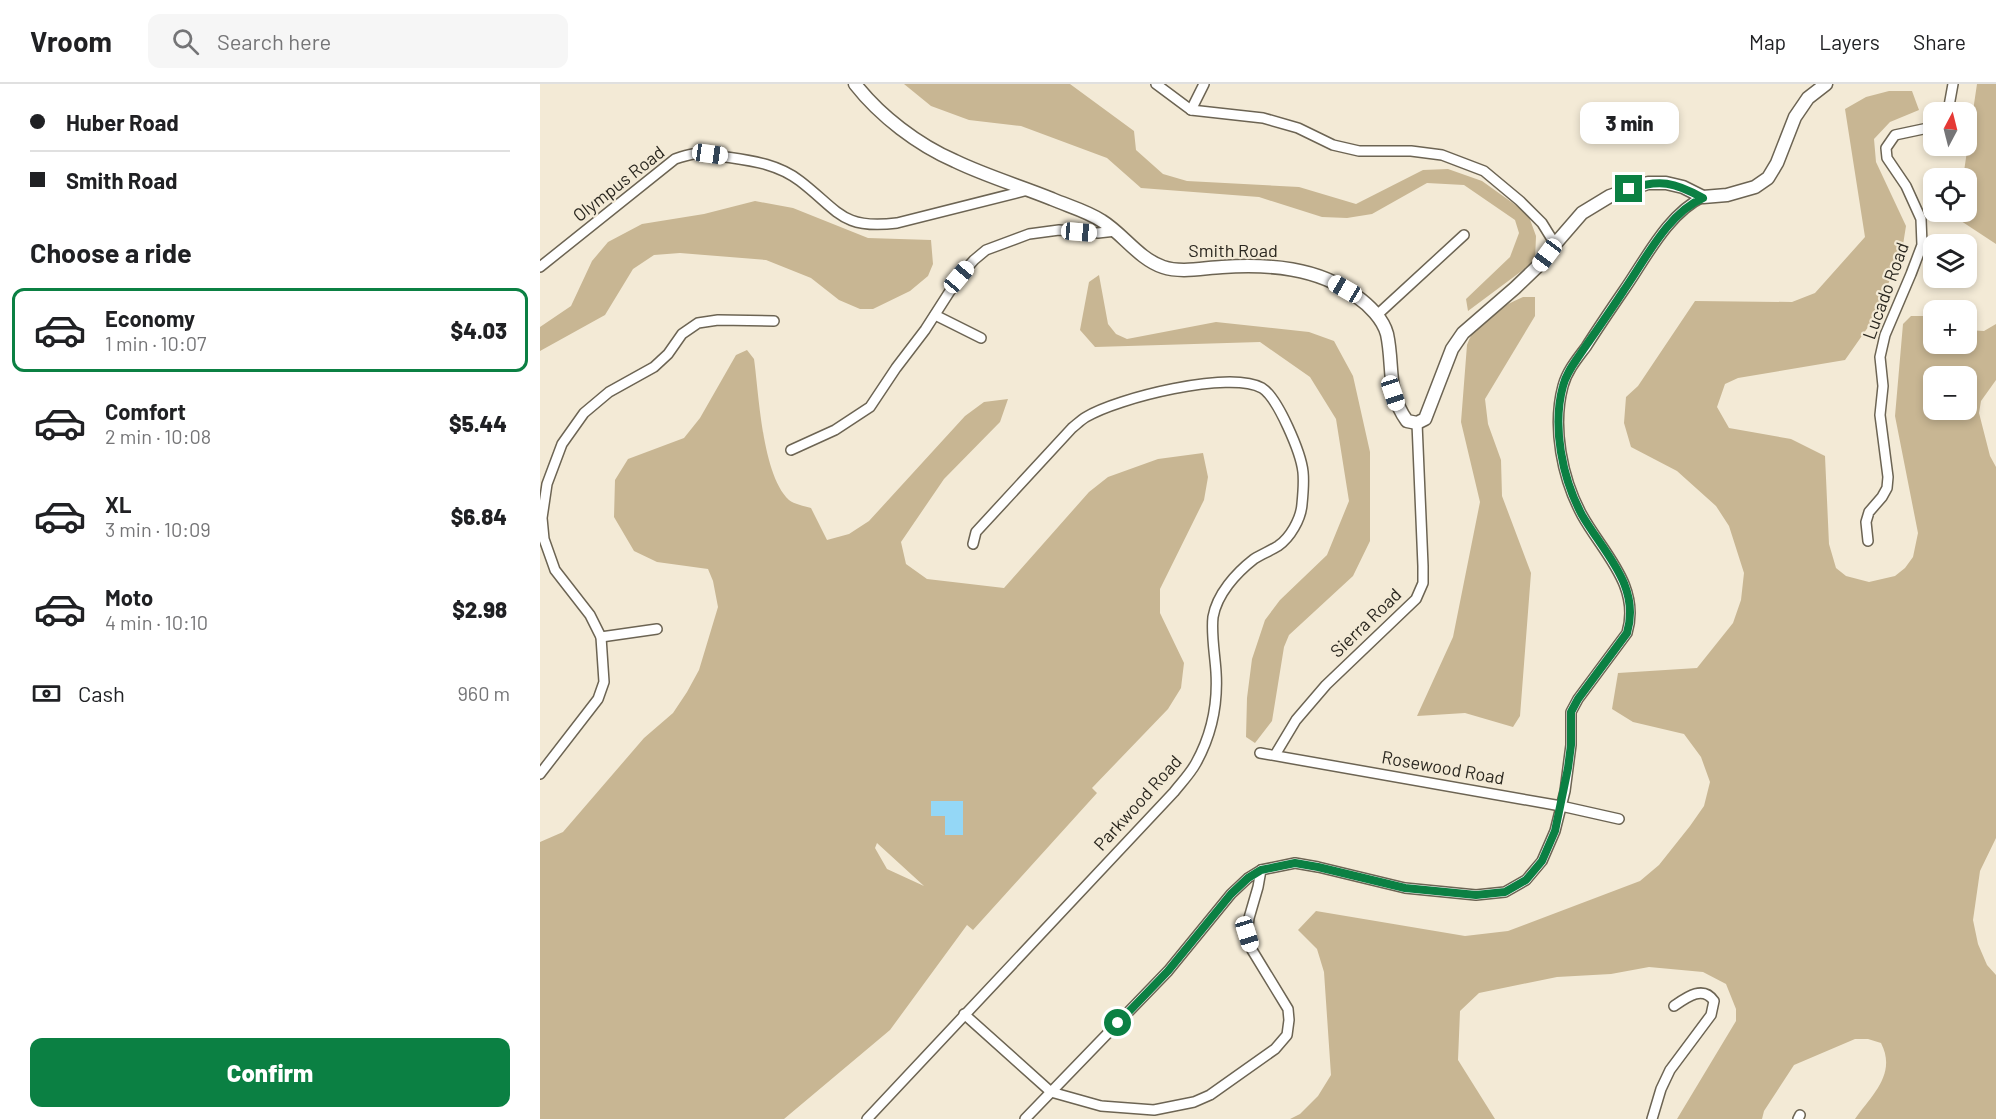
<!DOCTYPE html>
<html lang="en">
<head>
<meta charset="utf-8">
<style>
  :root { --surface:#fff; --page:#f6f6f6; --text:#202124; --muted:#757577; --line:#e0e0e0; --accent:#0b8043 }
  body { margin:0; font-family:Barlow,sans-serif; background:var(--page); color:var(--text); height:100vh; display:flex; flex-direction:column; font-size:22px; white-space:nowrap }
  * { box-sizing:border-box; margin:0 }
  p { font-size:20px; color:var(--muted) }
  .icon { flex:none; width:33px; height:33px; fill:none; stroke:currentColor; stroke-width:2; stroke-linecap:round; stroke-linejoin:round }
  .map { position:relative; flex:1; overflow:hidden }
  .side { display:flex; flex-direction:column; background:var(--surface); width:540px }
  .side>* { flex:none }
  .guide { display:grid; align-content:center; height:132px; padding:0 30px; background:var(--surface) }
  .needle { width:39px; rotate:7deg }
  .controls { position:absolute; left:1383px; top:18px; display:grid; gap:12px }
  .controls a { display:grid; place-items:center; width:54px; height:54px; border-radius:12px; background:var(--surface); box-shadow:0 3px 9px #0003; font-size:30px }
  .end { position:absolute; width:27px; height:27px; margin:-14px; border:8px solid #0b8043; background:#fff; box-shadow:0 0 0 3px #fff }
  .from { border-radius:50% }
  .bubble { position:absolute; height:42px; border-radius:12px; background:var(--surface); box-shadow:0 3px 9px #0003; font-size:20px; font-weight:800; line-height:42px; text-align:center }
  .car { position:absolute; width:18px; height:36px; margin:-18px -9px; border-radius:8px; box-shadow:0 0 4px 2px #0007; background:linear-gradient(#fff 24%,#345 0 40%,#fff 0 76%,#345 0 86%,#fff 0) }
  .guide b { display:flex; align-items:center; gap:21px; height:57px; font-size:22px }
  .guide b+b { border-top:2px solid var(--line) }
  .guide i { width:15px; height:15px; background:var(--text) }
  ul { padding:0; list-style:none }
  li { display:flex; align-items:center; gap:18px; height:84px; margin:0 12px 9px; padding:0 18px; border:3px solid transparent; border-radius:12px }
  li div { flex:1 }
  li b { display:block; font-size:22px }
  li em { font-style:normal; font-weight:800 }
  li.active { border-color:var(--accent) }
  li>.icon { width:54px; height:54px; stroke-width:1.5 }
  h2 { padding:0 30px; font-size:27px; line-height:72px }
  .pay { display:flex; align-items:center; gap:15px; height:66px; padding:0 30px; font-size:22px }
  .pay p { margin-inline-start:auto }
  .cta { display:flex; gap:12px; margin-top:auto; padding:12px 30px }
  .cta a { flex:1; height:69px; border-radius:12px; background:var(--accent); color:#fff; font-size:24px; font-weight:800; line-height:69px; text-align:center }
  header { display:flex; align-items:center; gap:36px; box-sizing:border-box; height:84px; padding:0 30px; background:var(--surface); border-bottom:2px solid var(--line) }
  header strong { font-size:28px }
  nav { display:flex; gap:33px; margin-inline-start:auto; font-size:21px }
  .search { width:420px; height:54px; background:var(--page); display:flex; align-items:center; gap:15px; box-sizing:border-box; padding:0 21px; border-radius:12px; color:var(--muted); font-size:22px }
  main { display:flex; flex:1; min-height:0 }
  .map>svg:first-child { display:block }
</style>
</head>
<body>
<header>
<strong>Vroom</strong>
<div class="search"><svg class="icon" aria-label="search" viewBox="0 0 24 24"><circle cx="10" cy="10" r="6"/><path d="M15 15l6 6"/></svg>Search here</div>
<nav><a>Map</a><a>Layers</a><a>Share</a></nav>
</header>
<main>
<section class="side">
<div class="guide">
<b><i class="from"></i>Huber Road</b>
<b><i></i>Smith Road</b>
</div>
<h2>Choose a ride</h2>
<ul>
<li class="active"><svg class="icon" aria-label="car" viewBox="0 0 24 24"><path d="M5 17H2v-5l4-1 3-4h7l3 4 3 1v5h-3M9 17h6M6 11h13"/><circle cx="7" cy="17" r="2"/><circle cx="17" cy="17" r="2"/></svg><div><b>Economy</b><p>1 min · 10:07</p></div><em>$4.03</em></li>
<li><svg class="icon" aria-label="car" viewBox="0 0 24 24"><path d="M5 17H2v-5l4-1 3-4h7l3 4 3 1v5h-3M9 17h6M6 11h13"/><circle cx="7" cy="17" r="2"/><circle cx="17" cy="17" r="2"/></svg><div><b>Comfort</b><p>2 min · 10:08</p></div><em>$5.44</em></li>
<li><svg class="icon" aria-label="car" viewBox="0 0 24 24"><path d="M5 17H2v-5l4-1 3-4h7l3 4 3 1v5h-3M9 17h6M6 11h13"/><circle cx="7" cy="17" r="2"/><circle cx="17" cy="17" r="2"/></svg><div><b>XL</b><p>3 min · 10:09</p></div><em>$6.84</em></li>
<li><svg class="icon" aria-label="car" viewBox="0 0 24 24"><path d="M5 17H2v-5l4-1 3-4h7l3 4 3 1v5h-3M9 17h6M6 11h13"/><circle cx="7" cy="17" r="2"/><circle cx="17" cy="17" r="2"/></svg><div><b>Moto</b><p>4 min · 10:10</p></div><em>$2.98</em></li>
</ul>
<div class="pay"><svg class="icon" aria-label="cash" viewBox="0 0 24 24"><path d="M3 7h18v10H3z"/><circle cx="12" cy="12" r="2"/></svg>Cash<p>960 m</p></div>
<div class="cta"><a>Confirm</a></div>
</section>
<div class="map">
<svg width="1456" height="1035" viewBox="0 0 1456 1035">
  <rect width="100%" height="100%" fill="#f3ead6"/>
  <g fill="#c8b693" fill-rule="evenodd">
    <path d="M364,0H530L594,47L596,66L623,90L647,97L759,103L816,120L883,86L908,85L942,97L988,130L996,152L995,177L928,227L926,215L970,173L979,149L975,136L924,101L887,99L832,130L807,134L782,133L719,113L601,104L567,74L481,42L429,36L391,22Z"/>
    <path d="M1437,0H1456V160L1418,135L1419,128H1426V94H1423Z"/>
    <path d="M1349,7H1372L1379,26L1350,38L1334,55L1336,78L1366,142L1362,167L1333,236L1305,276L1198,294L1185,300L1177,323L1189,344L1251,355L1285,372L1289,460L1296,484L1306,492L1329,498L1355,492L1365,484L1373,473L1378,449L1355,332L1363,240L1371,232H1383L1393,236L1394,260H1426L1427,246L1444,247L1456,240V296L1441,317L1439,329L1450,372L1456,383V754L1440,787L1433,836L1438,860L1447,881L1456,891V1035H1315C1332,1011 1357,990 1341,959L1328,955H1315L1254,981L1224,1027L1222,1035H1137L1196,937V925L1186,900L1163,888L1109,883L1071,890L1017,893L939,909L920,927L918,976L955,1035H750L760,1030L778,1012L791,991L784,888L777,865L758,846L776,827L925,852L968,847L1100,797L1119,781L1150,742L1164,722L1170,698L1161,673L1144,650L1093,638L1072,625L1078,589L1157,584L1193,539L1201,516L1204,489L1189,442L1176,422L1137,387L1091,363L1084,339L1086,313L1098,302L1155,217L1252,218L1275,209L1325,153L1305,25L1326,13ZM1426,292V326H1394V292Z"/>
    <path d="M215,117L253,124L328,154L391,156L393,180L388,192L370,207L333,225H320L299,216L271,194L226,176L140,169L114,171L93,185L65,231L0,267V243L31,222L52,177L68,158L102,140L164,130Z"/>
    <path d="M559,191L568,240L576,250L587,255L676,238L769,248L794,257L813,292L830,368V457L813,492L749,551L744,563L732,637L715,659L706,653L707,614L712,575L725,536L740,516L787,471L809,417L796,335L770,293L720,258L555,263L540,246L549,198Z"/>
    <path d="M983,213H995V232L945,315L948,340L961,376L962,412L991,489L980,632L973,643L925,629L877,632L913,553L940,418L921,338L927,261C938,232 956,226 983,213Z"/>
    <path d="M207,266L214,275C219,310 222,391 249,416C254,420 264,422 271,424L287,456L309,450L329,437L425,332L444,318L468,315L460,338L404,395L361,458L366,480L387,495L464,504L549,408L568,393L618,375L663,369L668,393L664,416L620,505V529L644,579L641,604L628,625L552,704L557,709L433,846L427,841L350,946L244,1035H0V758L23,748L104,654L133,629L147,608L159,586L178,523L173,497L168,485L117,478L94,467L74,433L75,396L88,375L144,354L160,334L196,271ZM337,759L384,802L347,785L335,764Z"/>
  </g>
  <path fill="#94d7f6" d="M391,717H423V751H405V732H391Z"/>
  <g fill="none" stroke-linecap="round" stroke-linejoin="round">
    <g stroke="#6c6453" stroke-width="12">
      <g id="minor">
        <path d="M616,0L651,26L723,34L758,44L793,61L819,67H871L902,71L944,87L980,117L1002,139L1015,160"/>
        <path d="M651,26L664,0"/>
        <path d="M1402,28L1409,22L1413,0"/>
        <path d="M0,183L135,75C141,73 147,71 153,70C164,69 175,71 186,73C213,77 238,80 260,97C299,127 302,146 357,139L488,106"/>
        <path d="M395,231L441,254"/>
        <path d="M837,231L924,151"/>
        <path d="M251,366L295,346L330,323L356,284L385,246L419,193L434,176L446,166L489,150L519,146L558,149L576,147"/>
        <path d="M1328,457L1326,438L1329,428L1342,413L1347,404L1348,393L1340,331L1343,302L1340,273L1345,251L1371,190L1382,161L1381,135L1366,102L1347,74L1346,64L1355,51L1388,44L1394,38"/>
        <path d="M61,553L117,545"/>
        <path d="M720,669L1021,722L1079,735"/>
        <path d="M735,671L756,636L786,601L876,515L883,499V482L877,339"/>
        <path d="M0,690L58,615L64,598L61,553L50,531L15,486L4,455L2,434L7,400L22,360L44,329L69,308L114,283L128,270L142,250L158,239L178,236L234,237"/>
        <path d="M424,930L511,1008L561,1022L614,1026L654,1018L670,1011L735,965L747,951L749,936L748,925L712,866L707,850L709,834L718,803L721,786"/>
        <path d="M327,1035L634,708C641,699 650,690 656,679C671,652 678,620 676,588C675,571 671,550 673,533C677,510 696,489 714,475C722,470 730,467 738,462C750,454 761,435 762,420C763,410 764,398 763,388C761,369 738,314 722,304C690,286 577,314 546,333C541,336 537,340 532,344L436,448L433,460"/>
        <path d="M485,1035L628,887L691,810L708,794L721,786L755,779L778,783L865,804L936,811L965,808L986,796L1002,777L1015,747L1025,707L1031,661V628L1038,615L1087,549C1101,502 1063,469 1042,431C1022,394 1012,343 1023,302C1027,287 1037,275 1046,263C1058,244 1071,225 1084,206C1105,176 1128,129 1163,113"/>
        <path d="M1112,1035L1121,1005L1130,986L1171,931L1174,917C1163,901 1147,913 1134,922"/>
        <path d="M1258,1035L1260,1031"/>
      </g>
    </g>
    <g stroke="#6c6453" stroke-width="15">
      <path id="tertiary" d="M315,0C340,32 378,61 415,77C446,92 480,102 512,115C528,122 547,127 562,137C583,150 599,175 623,183C641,189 663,184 682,183C728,180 778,183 816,212C829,221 843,235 847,250C854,282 846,308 867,337L877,339L885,335L912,265L923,249L975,204L999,181L1016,159L1042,129L1070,112L1108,99H1126L1143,103L1163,113L1187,111L1215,103L1228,94L1237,79L1255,33L1268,14L1286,0"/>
    </g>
    <use href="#minor" stroke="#fff" stroke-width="9"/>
    <use href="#tertiary" stroke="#fff" stroke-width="12"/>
  </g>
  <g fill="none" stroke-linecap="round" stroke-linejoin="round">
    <path stroke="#0b8043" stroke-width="8" d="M578,939L628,887L691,810L708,794L721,786L755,779L778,783L865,804L936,811L965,808L986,796L1002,777L1015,747L1028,684L1031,661V628L1038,615L1087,549C1101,502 1064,469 1042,431C1022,394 1012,342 1023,302C1026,289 1035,278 1043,266C1057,246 1071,226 1084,206C1105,176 1128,129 1163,114C1134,98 1120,95 1089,105"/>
  </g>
  <g text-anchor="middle" stroke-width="4.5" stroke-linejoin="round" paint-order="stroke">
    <g font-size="18" fill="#2a271f" stroke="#f3ead6">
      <text transform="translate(79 100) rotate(-38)" y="6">Olympus Road</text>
      <text x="693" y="173">Smith Road</text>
      <text transform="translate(1346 207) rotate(-70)" y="6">Lucado Road</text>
      <text transform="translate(826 539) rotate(-44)" y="6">Sierra Road</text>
      <text transform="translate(903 684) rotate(10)" y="6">Rosewood Road</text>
      <text transform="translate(598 719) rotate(-48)" y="6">Parkwood Road</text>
    </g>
  </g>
</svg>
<div class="controls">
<a><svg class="needle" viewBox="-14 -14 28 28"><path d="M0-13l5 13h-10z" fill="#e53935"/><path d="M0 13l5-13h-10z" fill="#757577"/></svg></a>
<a><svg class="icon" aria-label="locate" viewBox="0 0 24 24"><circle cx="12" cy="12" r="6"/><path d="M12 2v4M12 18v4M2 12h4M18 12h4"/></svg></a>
<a><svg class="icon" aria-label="layers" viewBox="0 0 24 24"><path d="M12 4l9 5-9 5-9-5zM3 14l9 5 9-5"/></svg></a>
<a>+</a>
<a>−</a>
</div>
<i class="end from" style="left:578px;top:939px"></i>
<i class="end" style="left:1089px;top:105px"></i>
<div class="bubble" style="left:1040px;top:18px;width:99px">3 min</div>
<i class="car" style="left:170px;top:70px;rotate:98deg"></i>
<i class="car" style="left:539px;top:148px;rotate:95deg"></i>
<i class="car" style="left:1007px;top:171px;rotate:217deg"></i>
<i class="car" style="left:419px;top:193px;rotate:40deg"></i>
<i class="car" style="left:805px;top:205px;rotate:300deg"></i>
<i class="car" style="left:853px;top:309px;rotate:162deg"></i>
<i class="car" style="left:707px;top:850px;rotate:163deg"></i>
</div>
</main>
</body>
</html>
